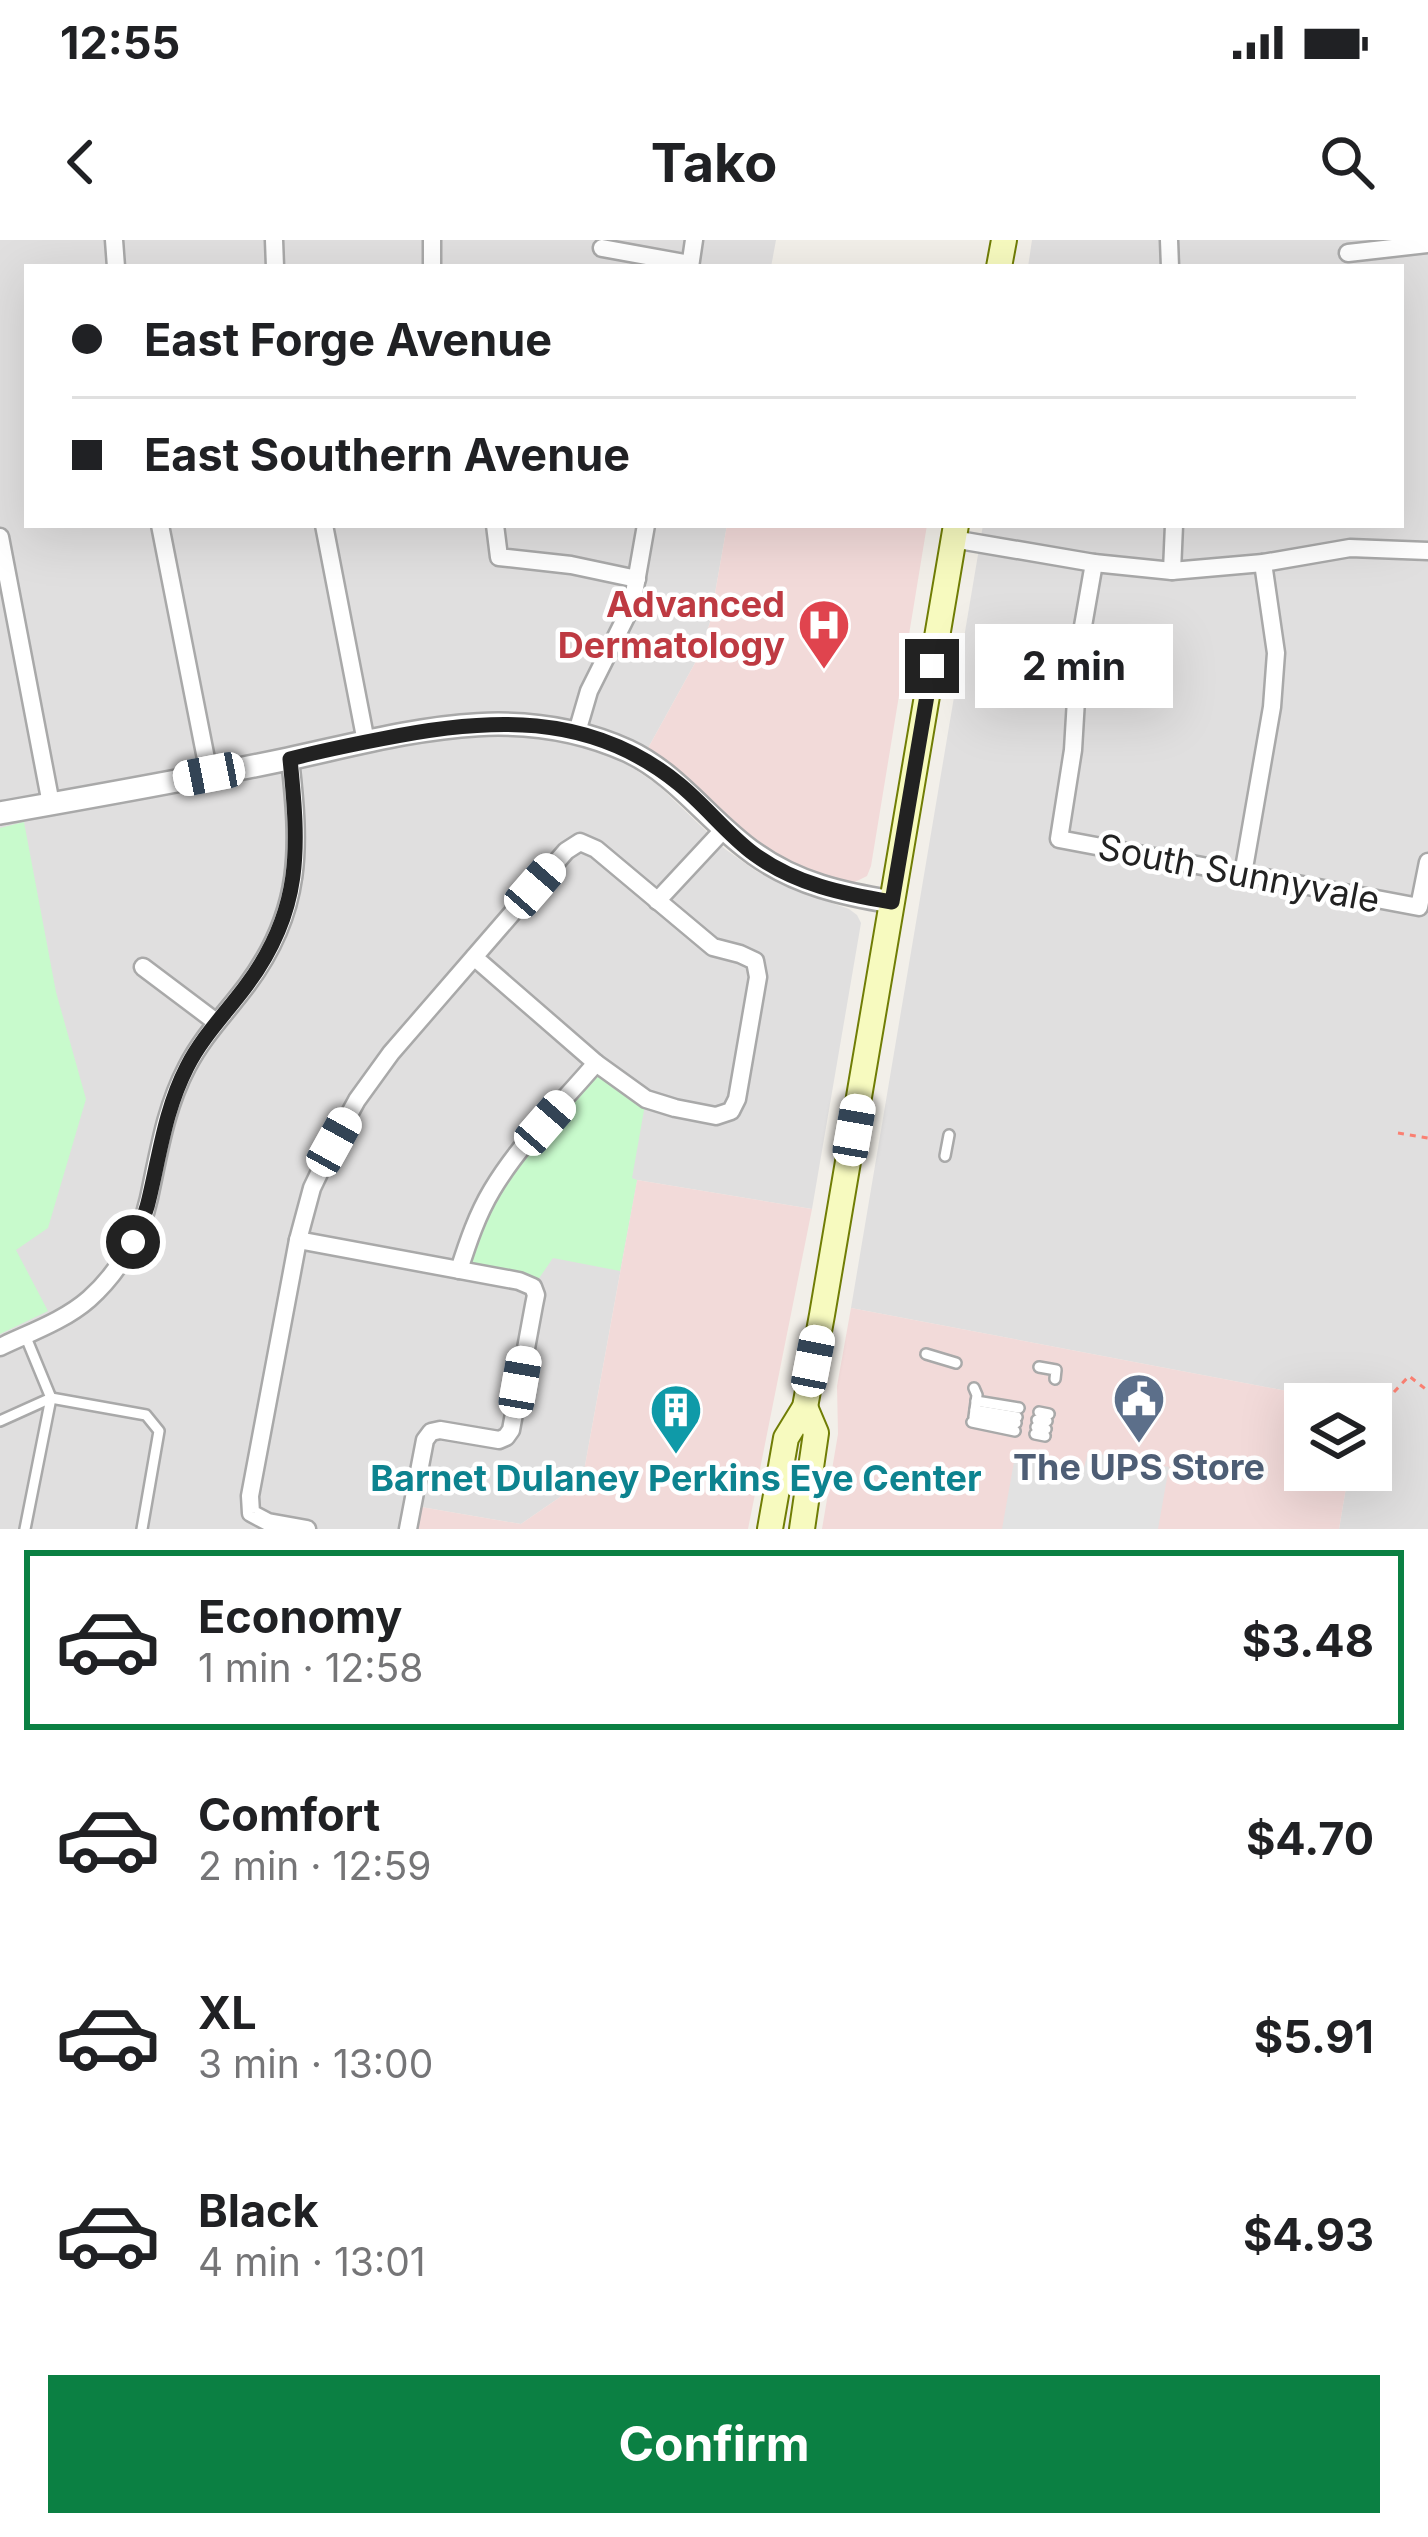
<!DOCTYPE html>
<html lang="en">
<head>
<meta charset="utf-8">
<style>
  :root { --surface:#fff; --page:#f2f2f2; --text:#202124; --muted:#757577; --line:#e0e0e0; --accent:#0b8043 }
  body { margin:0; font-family:Inter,sans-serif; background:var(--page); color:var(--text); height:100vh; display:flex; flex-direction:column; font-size:45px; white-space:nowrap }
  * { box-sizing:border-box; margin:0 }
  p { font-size:39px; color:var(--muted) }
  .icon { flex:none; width:66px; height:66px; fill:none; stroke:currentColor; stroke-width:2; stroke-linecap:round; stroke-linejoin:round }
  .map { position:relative; height:1289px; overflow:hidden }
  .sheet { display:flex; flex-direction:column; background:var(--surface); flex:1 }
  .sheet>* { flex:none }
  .banner { position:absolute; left:24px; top:24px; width:1380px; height:264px; border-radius:0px; box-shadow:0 12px 48px #0002; display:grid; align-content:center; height:264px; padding:0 48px; background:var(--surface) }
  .tools { position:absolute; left:1284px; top:1143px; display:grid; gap:24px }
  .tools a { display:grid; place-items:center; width:108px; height:108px; border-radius:0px; background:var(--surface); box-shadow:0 12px 48px #0002; font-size:60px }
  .end { position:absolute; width:54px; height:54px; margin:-27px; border:15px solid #222; background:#fff; box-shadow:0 0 0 6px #fff }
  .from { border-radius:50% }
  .bubble { position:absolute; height:84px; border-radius:0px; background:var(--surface); box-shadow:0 12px 48px #0002; font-size:39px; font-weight:700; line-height:84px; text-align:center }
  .car { position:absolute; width:36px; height:72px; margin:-36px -18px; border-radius:15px; box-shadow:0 0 9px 3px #0007; background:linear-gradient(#fff 24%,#345 0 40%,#fff 0 76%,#345 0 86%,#fff 0) }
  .banner b { display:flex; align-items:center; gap:42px; height:114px; font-size:45px }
  .banner b+b { border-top:3px solid var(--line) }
  .banner i { width:30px; height:30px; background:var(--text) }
  ul { padding:21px 0 0; list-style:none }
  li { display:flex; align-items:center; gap:36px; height:180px; margin:0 24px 18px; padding:0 24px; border:6px solid transparent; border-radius:0px }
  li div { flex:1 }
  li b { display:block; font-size:45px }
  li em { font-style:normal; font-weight:700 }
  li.active { border-color:var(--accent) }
  li>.icon { width:108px; height:108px; stroke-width:1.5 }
  .primary-button { display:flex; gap:24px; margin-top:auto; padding:24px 48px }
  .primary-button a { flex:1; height:138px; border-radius:0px; background:var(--accent); color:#fff; font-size:48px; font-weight:700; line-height:138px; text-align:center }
  .status { display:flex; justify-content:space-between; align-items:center; height:84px; padding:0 60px; background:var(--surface); direction:ltr }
  .status svg { height:33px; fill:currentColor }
  header { display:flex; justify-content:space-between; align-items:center; height:156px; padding:0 48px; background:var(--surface); font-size:54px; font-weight:700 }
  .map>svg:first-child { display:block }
</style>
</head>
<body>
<div class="status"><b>12:55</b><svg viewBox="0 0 49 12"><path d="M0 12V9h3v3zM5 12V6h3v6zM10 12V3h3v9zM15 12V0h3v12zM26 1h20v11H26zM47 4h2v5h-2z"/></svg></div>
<header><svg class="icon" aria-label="back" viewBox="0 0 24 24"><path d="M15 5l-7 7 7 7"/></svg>Tako<svg class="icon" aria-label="search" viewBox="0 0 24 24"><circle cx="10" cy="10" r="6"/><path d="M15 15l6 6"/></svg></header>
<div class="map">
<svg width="1428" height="1289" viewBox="0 0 1428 1289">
  <rect width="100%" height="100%" fill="#f2efe9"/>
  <g fill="#e0dfdf">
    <path d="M0,0H776L771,27H27V285H727L710,382L700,414L636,530L658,545L725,609L756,631L795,650L849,669L857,675L861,683L812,969L637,940L582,1242L521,1284L421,1267L416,1289H0Z"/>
    <path d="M1032,0H1428V1289H1339L1349,1230H1371V1164H1355L851,1068L983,285H1401V27H1028Z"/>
  </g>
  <g fill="#f2dad9">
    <path d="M727,285H927L871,626L867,636L859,640L852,643L814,632L776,614L747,593L683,533L647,510L700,414L710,382Z"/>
    <path d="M637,940L812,969L748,1289H416L421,1267L521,1284L582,1242Z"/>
    <path d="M851,1068L1355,1164H1305V1230H1349L1339,1289H822L838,1194L837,1146Z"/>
  </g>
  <g fill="#c8facc">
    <path d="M24,582L56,752L86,859L48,988L16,1010L48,1071L0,1094V588Z"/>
    <path d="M596,823L646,859L632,938L637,940L620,1031L553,1018L533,1047L459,1030L492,949Z"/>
  </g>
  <path fill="#e2e2e2" d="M1088,1212L1169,1227L1158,1289H1002L1015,1216L1084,1228Z"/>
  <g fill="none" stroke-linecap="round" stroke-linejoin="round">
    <g stroke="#a9a9a9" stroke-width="14">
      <g id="service">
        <path d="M945,916L949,895"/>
        <path d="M926,1114L956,1123"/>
        <path d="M1039,1127L1056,1130L1055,1139"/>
        <path d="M974,1148L977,1155L974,1177L1016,1183"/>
        <path d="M976,1161L1019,1168"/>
        <path d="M975,1170L1017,1177"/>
        <path d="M1039,1172L1049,1174"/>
        <path d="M1037,1180L1047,1181"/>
        <path d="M0,1181L51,1158L146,1175L159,1191L142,1289"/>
        <path d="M972,1182L1015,1191"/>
        <path d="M1036,1187L1046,1189"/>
        <path d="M1035,1194L1045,1196"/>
        <path d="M25,1289L51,1158L25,1095"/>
      </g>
    </g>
    <g stroke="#a9a9a9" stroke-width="21">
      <g id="minor">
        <path d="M114,0L116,27"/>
        <path d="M274,0L275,27"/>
        <path d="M432,0V27"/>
        <path d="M1169,0L1170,27"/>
        <path d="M602,8L690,24"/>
        <path d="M1348,13L1428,4"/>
        <path d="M690,27L694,0"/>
        <path d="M160,285L209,534"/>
        <path d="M324,285L366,502"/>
        <path d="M495,285L499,317L571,325L637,339"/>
        <path d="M0,297L51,564"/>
        <path d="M953,299L1094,323L1172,331L1263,323L1350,308L1428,311"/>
        <path d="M1094,323L1079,409L1073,510L1059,599L1419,667L1428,622"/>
        <path d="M1172,331L1174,285"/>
        <path d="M577,492L589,451L632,365L646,285"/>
        <path d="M1243,634L1272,467L1276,413L1263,323"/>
        <path d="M657,661L725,588"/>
        <path d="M143,727L216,782"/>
        <path d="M298,1000L519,1041L533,1047L536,1055L534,1065L511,1190L506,1197L499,1200L440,1190L431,1192L425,1200L408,1289"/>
        <path d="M459,1030C468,1002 477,975 492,950C520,903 561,864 596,823"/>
        <path d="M0,1107C29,1093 64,1081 89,1059C117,1034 141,996 149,958C159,912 165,869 187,827C203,796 226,773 247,745C303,670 300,607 290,519"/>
        <path d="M307,1289L268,1282L251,1273L250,1256L298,1000L312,948L334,902L357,860L391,813L566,611L580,602L596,609L713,707L740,714L755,721L758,737L737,859L731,871L716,876L675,868L646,859L596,823L474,717"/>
      </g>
    </g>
    <g stroke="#a9a9a9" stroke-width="26">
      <path id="tertiary" d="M0,573C96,556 193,539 288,519C404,494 513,459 628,511C679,535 710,583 755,614C797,644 843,654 892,662"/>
    </g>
    <g stroke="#707d05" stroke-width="28">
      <g id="secondary">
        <path d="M999,27L1004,0"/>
        <path d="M770,1289L786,1198L805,1167L822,1075L956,285"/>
        <path d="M802,1289L816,1193L805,1167"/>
      </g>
    </g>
    <g stroke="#fa8072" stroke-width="3" stroke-dasharray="6 6" stroke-linecap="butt">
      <path d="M1398,893L1428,898"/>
      <path d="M1394,1152L1409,1136L1428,1151"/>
    </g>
    <use href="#service" stroke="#fff" stroke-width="9"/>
    <use href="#minor" stroke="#fff" stroke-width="16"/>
    <use href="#tertiary" stroke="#fff" stroke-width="21"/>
    <use href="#secondary" stroke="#f7fabf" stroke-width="24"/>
  </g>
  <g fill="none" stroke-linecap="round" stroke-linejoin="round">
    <path stroke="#222" stroke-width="15" d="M133,1002C139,988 146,974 149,959C160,913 165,870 187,827C202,797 226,773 246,746C303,670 299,608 290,519C320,511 350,505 381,499C487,477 590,471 679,544C706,566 727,594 754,614C795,644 843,654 892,662L932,426"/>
  </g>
  <defs>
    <g id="hospital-pin" transform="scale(2.7)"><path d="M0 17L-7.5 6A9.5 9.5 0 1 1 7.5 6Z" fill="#e0444e" stroke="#fff"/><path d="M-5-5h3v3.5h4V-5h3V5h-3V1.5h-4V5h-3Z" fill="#fff"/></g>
    <g id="civic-pin" transform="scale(2.7)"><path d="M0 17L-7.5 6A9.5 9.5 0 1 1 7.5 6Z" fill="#5c6f8a" stroke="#fff"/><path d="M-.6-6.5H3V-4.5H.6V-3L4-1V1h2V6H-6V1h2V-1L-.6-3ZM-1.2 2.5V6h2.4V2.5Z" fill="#fff"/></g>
    <g id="building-pin" transform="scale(2.7)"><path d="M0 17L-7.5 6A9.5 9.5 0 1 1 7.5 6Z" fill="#0f9aa8" stroke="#fff"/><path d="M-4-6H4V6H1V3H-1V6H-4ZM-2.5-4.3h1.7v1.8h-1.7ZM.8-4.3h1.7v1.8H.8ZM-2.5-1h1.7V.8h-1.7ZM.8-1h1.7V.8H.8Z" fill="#fff"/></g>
  </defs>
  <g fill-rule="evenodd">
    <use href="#hospital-pin" x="824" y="385"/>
    <use href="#civic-pin" x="1139" y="1159"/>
    <use href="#building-pin" x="676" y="1170"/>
  </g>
  <g text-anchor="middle" stroke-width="9" stroke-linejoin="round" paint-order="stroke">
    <g font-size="36" font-weight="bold" fill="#be3a42" stroke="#fff" text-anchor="end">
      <text x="785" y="377">Advanced<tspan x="785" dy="41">Dermatology</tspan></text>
    </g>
    <g font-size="36" fill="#222" stroke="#fff">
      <text transform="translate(1239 633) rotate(11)" y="13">South Sunnyvale</text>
    </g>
    <g font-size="36" font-weight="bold" fill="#4e5e75" stroke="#fff">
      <text x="1139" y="1240">The UPS Store</text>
    </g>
    <g font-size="36" font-weight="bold" fill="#0d838f" stroke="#fff">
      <text x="676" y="1251">Barnet Dulaney Perkins Eye Center</text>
    </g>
  </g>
</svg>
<div class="tools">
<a><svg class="icon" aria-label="layers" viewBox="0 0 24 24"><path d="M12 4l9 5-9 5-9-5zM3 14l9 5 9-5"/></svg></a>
</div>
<i class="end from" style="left:133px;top:1002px"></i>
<i class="end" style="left:932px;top:426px"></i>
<div class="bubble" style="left:975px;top:384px;width:198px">2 min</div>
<i class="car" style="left:209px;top:534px;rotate:259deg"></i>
<i class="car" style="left:535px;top:646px;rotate:41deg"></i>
<i class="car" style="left:545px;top:883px;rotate:41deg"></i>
<i class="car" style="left:854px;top:890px;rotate:10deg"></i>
<i class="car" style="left:334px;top:902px;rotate:29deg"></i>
<i class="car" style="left:813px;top:1121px;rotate:11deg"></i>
<i class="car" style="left:520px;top:1142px;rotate:10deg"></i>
<div class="banner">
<b><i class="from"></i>East Forge Avenue</b>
<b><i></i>East Southern Avenue</b>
</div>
</div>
<section class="sheet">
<ul>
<li class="active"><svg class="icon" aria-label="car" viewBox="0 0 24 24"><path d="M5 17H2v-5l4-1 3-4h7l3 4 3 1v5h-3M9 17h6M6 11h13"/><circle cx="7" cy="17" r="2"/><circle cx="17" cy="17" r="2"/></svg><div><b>Economy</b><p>1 min · 12:58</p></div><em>$3.48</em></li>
<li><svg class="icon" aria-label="car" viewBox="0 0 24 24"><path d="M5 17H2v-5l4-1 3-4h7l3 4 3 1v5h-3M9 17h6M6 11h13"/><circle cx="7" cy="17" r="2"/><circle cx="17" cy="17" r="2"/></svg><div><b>Comfort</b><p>2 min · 12:59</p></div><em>$4.70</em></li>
<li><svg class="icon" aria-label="car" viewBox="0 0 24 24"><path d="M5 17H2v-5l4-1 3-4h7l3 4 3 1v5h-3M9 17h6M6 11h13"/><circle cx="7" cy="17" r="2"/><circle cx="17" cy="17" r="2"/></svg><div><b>XL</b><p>3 min · 13:00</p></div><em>$5.91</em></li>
<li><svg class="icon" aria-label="car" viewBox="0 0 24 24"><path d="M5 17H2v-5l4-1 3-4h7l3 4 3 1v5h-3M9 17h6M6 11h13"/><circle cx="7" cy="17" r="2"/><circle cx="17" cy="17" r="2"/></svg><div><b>Black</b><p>4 min · 13:01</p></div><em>$4.93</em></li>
</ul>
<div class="primary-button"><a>Confirm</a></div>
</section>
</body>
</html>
